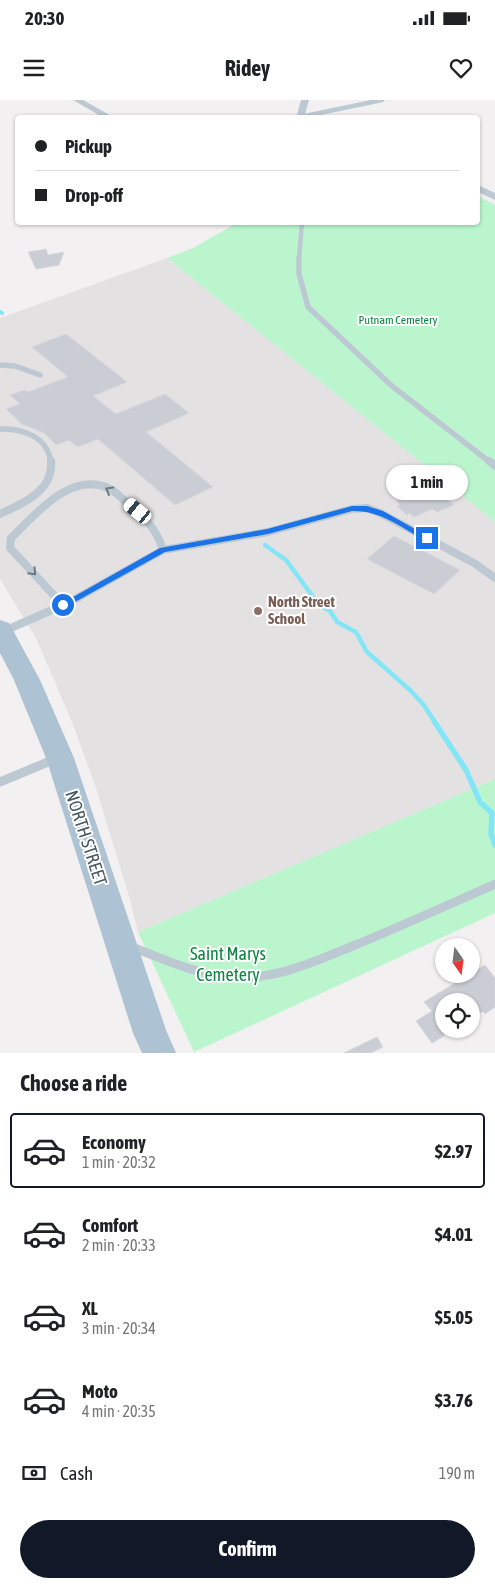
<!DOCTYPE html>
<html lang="en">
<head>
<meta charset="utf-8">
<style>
  :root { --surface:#fff; --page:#f2f2f2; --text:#202124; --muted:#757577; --line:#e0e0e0; --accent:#111827 }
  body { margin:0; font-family:"Asap Condensed",sans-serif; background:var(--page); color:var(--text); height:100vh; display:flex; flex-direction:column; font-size:19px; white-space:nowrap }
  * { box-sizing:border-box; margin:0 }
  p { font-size:16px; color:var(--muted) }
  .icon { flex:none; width:28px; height:28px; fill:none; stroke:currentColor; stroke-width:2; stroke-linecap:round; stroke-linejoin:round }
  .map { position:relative; height:953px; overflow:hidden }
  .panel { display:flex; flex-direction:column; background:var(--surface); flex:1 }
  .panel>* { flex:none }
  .guide { position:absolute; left:15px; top:15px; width:465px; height:110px; border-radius:5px; box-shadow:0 1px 4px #0004; display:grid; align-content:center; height:110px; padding:0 20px; background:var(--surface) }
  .needle { width:32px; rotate:166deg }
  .controls { position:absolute; left:435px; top:838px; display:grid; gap:10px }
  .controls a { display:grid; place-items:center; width:45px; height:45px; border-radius:50%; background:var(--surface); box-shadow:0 1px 4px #0004; font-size:25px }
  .end { position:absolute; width:22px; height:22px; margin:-11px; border:6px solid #1a73e8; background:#fff; box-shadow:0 0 0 2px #fff }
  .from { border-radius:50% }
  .bubble { position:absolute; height:35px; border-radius:18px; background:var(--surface); box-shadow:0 1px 4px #0004; font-size:16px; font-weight:700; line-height:35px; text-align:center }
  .car { position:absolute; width:15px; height:30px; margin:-15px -8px; border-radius:6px; box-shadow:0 0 4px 1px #0007; background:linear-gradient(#fff 24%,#345 0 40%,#fff 0 76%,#345 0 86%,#fff 0) }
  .guide b { display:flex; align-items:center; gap:18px; height:48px; font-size:19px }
  .guide b+b { border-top:1px solid var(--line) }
  .guide i { width:12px; height:12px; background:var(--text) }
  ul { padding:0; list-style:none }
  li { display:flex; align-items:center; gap:15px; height:75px; margin:0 10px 8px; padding:0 10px; border:2px solid transparent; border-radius:5px }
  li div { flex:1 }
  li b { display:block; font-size:19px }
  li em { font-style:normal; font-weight:700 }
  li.on { border-color:var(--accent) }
  li>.icon { width:45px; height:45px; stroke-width:1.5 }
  h2 { padding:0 20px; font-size:22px; line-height:60px }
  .pay { display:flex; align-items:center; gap:12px; height:55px; padding:0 20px; font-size:19px }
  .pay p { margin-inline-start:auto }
  .primary-button { display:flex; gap:10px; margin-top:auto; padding:10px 20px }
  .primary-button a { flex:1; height:58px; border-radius:30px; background:var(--accent); color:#fff; font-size:20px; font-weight:700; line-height:58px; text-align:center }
  .status { display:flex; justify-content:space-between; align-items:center; height:35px; padding:0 25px; background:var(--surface); direction:ltr }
  .status svg { height:14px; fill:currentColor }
  header { display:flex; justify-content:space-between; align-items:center; height:65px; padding:0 20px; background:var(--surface); font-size:22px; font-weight:700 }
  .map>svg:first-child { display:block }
</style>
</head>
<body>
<div class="status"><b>20:30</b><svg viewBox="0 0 49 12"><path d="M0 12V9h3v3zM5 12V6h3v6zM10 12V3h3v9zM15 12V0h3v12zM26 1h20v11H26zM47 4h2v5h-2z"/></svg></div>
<header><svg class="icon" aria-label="menu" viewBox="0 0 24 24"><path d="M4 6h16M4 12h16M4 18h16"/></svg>Ridey<svg class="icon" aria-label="heart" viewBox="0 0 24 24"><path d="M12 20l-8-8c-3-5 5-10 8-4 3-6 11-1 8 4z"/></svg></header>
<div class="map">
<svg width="495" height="953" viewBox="0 0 495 953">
  <rect width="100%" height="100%" fill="#f3f0f1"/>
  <path fill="#e4e1e3" d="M167,158L495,422V679L138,832L131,803L96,688L72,622L36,538L0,479V218Z"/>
  <g fill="#bbf5ce">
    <path d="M478,96L495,105V422L167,158L193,148L237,123L478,122Z"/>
    <path d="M495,679V813L194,952L138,832Z"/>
  </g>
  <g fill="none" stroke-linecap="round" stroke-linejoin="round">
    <path stroke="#83e6f7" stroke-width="4" d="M0,212L2,213"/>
    <path stroke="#83e6f7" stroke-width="4.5" d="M265,445L286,460L319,505L330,511L337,522L356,532L367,552L410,590L423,604L435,622"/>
    <path stroke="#83e6f7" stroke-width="5.5" d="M434,621L466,670L480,702L492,713L491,734L495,745"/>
  </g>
  <g fill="#caced4" stroke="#d4d7dd">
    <path d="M46,149L48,155L64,152L59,165L36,169L28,152Z"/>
    <path d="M66,234L127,282L93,296L116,314L165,294L189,313L146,332L213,387L175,405L98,339L78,347L69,340L56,345L44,333L22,324L6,309L20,304L10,295L25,290L28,292L68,277L32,247Z"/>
    <path d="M429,384L454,405L437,412L433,409L414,417L409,413L407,415L397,406L400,405L396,401L415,393L412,390Z"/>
    <path d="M394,436L460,470L434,494L367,459Z"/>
    <path d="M485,865L495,878V907L485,914L483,911L471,919V901H444V936L432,943L416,921L432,911L424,902Z"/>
    <path d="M377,937L383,947L371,953H344Z"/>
  </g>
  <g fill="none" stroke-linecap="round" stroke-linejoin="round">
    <g stroke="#bdc9d2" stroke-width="4.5">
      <path d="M300,17L382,0"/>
      <path d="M299,160L302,122"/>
    </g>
    <g stroke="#bdc9d2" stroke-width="5.5">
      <path d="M299,158V174L308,207L392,286L491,363"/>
      <path d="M0,265L15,266L40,275"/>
      <path d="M0,329C23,328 48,337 51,363"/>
    </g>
    <g stroke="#bdc9d2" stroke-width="8">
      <path d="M489,361L495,366"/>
      <path d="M0,414C22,404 54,391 51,361"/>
      <path d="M63,505L10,448L11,438C35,415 70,371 108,388C115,391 121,397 126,402C144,416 156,428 163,450"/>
      <path d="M4,531L68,503L163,450L268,432L352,409L367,408L380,413L474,463L495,478"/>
    </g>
    <g stroke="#bdc9d2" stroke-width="9">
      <path d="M0,682L55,659"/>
      <path d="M129,846C162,858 196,875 231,877C274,881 316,861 355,845C402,826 448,805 495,784"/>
    </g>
    <g fill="#bdc9d2" fill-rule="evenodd">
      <path d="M73,0H83L115,18H104Z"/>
      <path d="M301,0H309L304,18H296Z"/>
      <path d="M478,85L495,93V100L478,92Z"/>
    </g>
    <path fill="#adc2d2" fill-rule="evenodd" d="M0,520L9,523L40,580L74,658L166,930L176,953H142L133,933L46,658L14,580L0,553Z"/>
  </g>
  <defs><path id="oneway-chevron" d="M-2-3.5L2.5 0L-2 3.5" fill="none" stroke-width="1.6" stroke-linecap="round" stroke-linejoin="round" transform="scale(1.25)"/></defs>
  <g stroke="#6a7883">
    <use href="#oneway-chevron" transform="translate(109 390) rotate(-150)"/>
    <use href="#oneway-chevron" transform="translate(33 472) rotate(47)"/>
  </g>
  <path fill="#1a73e8" d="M367,406L383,411L431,438L424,440C401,427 379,410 352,411L268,434L165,452L66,507L63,508L59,505L160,448L267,429L352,406Z"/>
  <circle fill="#8d6e63" stroke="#fff" stroke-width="2" cx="258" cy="511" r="5"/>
  <g text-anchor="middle" stroke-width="4" stroke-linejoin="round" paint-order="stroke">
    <g font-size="12" fill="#0c8641" stroke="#fff">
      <text x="398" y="224">Putnam Cemetery</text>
    </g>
    <g font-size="15" font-weight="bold" fill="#785e54" stroke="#fff" text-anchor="start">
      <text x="268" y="507">North Street<tspan x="268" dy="17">School</tspan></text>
    </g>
    <g font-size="18" fill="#465661" stroke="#fff">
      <text transform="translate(86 738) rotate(72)" y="6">NORTH STREET</text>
    </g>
    <g font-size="18" fill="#0c8641" stroke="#fff">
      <text x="228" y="860">Saint Marys<tspan x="228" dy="21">Cemetery</tspan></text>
    </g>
  </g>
</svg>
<div class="controls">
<a><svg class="needle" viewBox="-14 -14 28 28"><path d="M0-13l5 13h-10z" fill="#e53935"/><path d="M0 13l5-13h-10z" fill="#757577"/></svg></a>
<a><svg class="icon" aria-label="locate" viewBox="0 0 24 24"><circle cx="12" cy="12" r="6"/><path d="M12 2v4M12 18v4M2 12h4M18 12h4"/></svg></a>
</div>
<i class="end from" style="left:63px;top:505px"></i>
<i class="end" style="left:427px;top:438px"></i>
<div class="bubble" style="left:386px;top:365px;width:82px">1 min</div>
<i class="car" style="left:138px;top:411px;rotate:309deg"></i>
<div class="guide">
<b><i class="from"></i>Pickup</b>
<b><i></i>Drop-off</b>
</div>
</div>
<section class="panel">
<h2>Choose a ride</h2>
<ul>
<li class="on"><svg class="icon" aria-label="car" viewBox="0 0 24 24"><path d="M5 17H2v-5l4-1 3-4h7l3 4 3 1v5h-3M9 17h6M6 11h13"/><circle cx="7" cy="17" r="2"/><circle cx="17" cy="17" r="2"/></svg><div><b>Economy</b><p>1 min · 20:32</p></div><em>$2.97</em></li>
<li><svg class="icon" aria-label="car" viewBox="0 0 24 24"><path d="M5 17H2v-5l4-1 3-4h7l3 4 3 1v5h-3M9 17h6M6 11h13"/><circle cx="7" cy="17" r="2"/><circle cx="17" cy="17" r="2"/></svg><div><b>Comfort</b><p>2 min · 20:33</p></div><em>$4.01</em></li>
<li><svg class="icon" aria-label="car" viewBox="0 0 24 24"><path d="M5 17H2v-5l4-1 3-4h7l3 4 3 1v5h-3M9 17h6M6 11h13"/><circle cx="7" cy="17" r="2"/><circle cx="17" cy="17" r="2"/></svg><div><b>XL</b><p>3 min · 20:34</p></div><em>$5.05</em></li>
<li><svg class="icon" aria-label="car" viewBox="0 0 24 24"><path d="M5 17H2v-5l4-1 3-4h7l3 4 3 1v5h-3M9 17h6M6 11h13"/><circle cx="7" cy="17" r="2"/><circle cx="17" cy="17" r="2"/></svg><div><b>Moto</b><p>4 min · 20:35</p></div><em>$3.76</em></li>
</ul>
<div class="pay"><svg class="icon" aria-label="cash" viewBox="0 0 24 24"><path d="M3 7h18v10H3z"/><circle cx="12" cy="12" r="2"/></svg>Cash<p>190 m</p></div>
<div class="primary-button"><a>Confirm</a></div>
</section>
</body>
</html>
